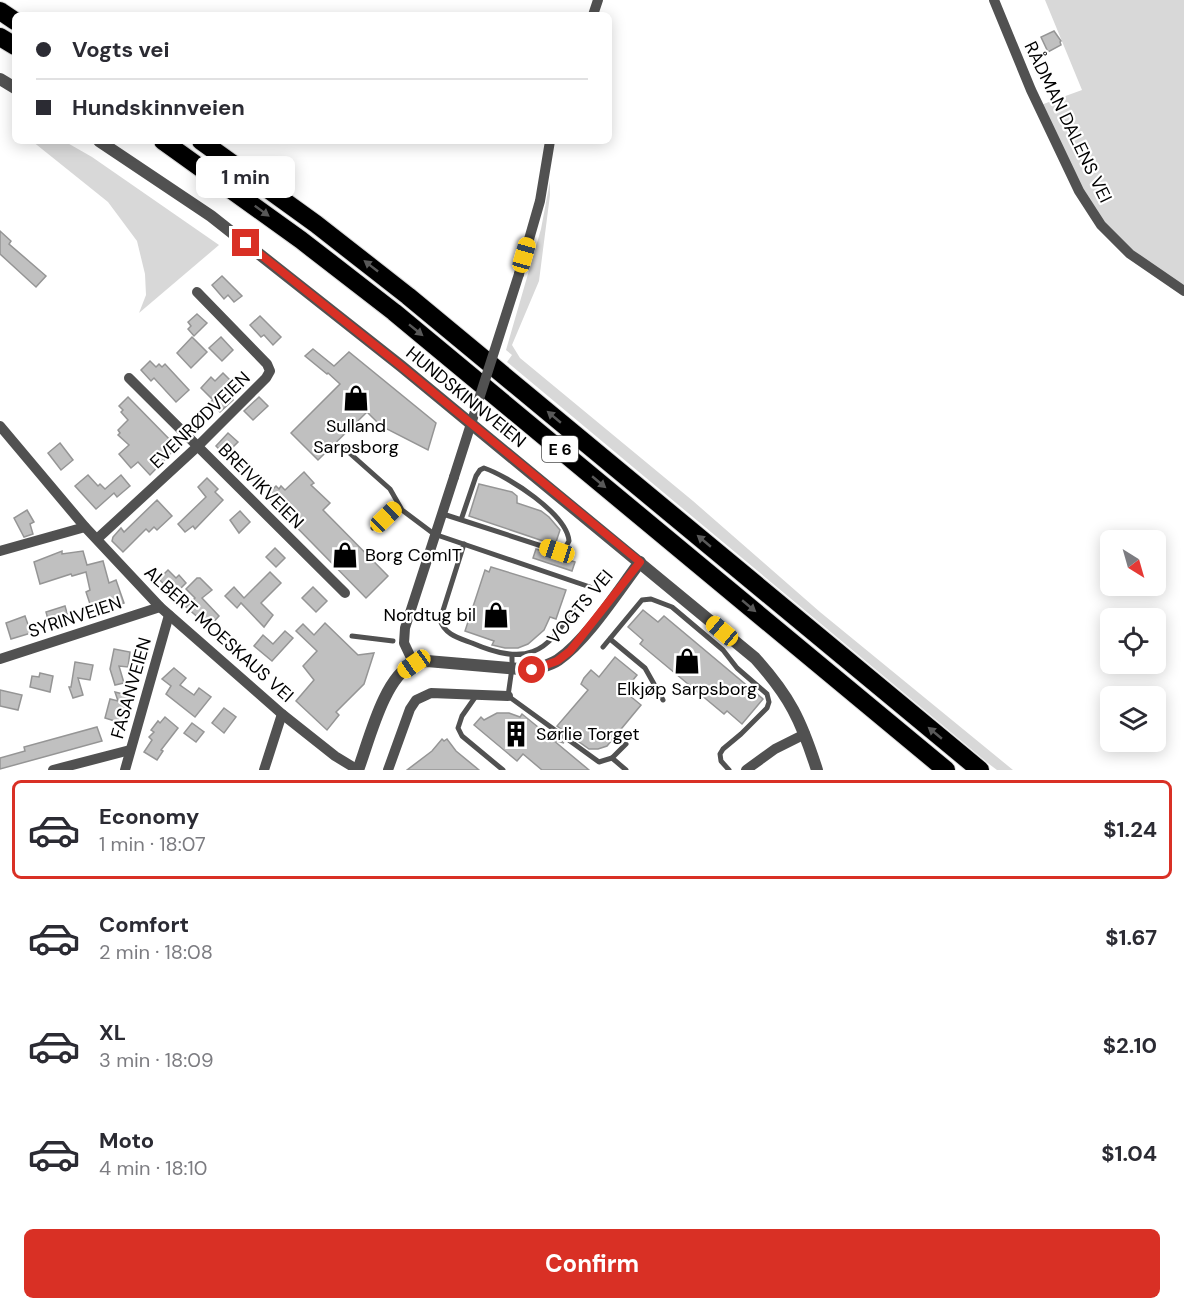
<!DOCTYPE html>
<html lang="en">
<head>
<meta charset="utf-8">
<style>
  :root { --surface:#fff; --page:#f7f7f7; --text:#2b2b33; --muted:#7c7c81; --line:#e1e1e2; --accent:#d93025 }
  body { margin:0; font-family:"DM Sans",sans-serif; background:var(--page); color:var(--text); height:100vh; display:flex; flex-direction:column; font-size:22px; white-space:nowrap }
  * { box-sizing:border-box; margin:0 }
  p { font-size:20px; color:var(--muted) }
  .icon { flex:none; width:33px; height:33px; fill:none; stroke:currentColor; stroke-width:2; stroke-linecap:round; stroke-linejoin:round }
  .map { position:relative; height:770px; overflow:hidden }
  .side { display:flex; flex-direction:column; background:var(--surface); flex:1 }
  .side>* { flex:none }
  .guide { position:absolute; left:12px; top:12px; width:600px; height:132px; border-radius:9px; box-shadow:0 3px 15px #0003; display:grid; align-content:center; height:132px; padding:0 24px; background:var(--surface) }
  .needle { width:39px; rotate:143deg }
  .buttons { position:absolute; left:1100px; top:530px; display:grid; gap:12px }
  .buttons a { display:grid; place-items:center; width:66px; height:66px; border-radius:9px; background:var(--surface); box-shadow:0 3px 15px #0003; font-size:30px }
  .end { position:absolute; width:27px; height:27px; margin:-14px; border:8px solid #d93025; background:#fff; box-shadow:0 0 0 3px #fff }
  .from { border-radius:50% }
  .bubble { position:absolute; height:42px; border-radius:9px; background:var(--surface); box-shadow:0 3px 15px #0003; font-size:20px; font-weight:700; line-height:42px; text-align:center }
  .car { position:absolute; width:18px; height:36px; margin:-18px -9px; border-radius:8px; box-shadow:0 0 4px 2px #0007; background:linear-gradient(#f5c518 24%,#345 0 40%,#f5c518 0 76%,#345 0 86%,#f5c518 0) }
  .guide b { display:flex; align-items:center; gap:21px; height:57px; font-size:22px }
  .guide b+b { border-top:2px solid var(--line) }
  .guide i { width:15px; height:15px; background:var(--text) }
  ul { padding:10px 0 0; list-style:none }
  li { display:flex; align-items:center; gap:18px; height:99px; margin:0 12px 9px; padding:0 12px; border:3px solid transparent; border-radius:9px }
  li div { flex:1 }
  li b { display:block; font-size:22px }
  li em { font-style:normal; font-weight:700 }
  li.selected { border-color:var(--accent) }
  li>.icon { width:54px; height:54px; stroke-width:1.5 }
  .primary-button { display:flex; gap:12px; margin-top:auto; padding:12px 24px }
  .primary-button a { flex:1; height:69px; border-radius:9px; background:var(--accent); color:#fff; font-size:24px; font-weight:700; line-height:69px; text-align:center }
  .map>svg:first-child { display:block }
</style>
</head>
<body>
<div class="map">
<svg width="1184" height="770" viewBox="0 0 1184 770">
  <rect width="100%" height="100%" fill="#fff"/>
  <g fill="#d8d8d8">
    <path d="M1045,0H1184V291L1101,225L1038,106L1082,90Z"/>
    <path d="M32,141H64L92,157L219,245L139,313L146,295L145,274L137,241L108,202Z"/>
    <path d="M550,181V195L539,281L512,345L520,358L693,501L820,612L1013,770H997L989,764L507,362L512,355L506,350L541,229Z"/>
  </g>
  <g fill="#c0c0c0" stroke="#959595" stroke-width="1.5">
    <path d="M1054,31L1061,41L1060,42L1061,45L1048,52L1041,37Z"/>
    <path d="M0,231L11,241L9,244L46,276L36,287L0,254Z"/>
    <path d="M222,276L242,296L234,302L228,295L224,299L212,285Z"/>
    <path d="M197,314L207,323L194,336L188,329L191,326L188,322Z"/>
    <path d="M260,316L281,337L273,345L264,335L261,337L250,325Z"/>
    <path d="M192,337L207,352L191,368L177,353Z"/>
    <path d="M221,337L233,350L222,361L209,348Z"/>
    <path d="M313,349L334,366L349,352L436,423L428,450L381,426L367,412L318,460L291,433L340,384L328,373L327,374L305,356Z"/>
    <path d="M150,361L156,367L159,364L162,367L165,364L189,390L176,402L154,378L151,381L141,370Z"/>
    <path d="M223,373L233,383L224,391L233,400L220,412L210,402L213,400L201,388L211,377L215,381Z"/>
    <path d="M128,397L177,447L150,475L138,462L131,468L119,454L129,445L118,435L120,433L118,430L128,420L121,412L123,410L119,406Z"/>
    <path d="M259,397L268,406L253,420L244,411Z"/>
    <path d="M228,433L238,442L225,455L216,446Z"/>
    <path d="M60,443L73,460L61,470L48,453Z"/>
    <path d="M304,472L314,483L311,485L330,503L323,510L388,576L366,598L266,496L276,486L279,489L281,486L285,490Z"/>
    <path d="M88,475L98,486L100,484L105,489L121,475L130,486L117,497L114,493L96,509L75,486Z"/>
    <path d="M207,478L218,489L215,492L223,500L195,529L193,526L185,532L178,524L206,497L198,487Z"/>
    <path d="M479,484L512,492L517,496V503L541,511L549,517L560,530L555,545L469,516Z"/>
    <path d="M157,500L172,516L157,530L154,527L149,532L146,529L123,552L112,541L113,537L121,528L124,532Z"/>
    <path d="M27,510L34,522L30,524L33,534L24,537L14,518Z"/>
    <path d="M240,511L250,522L239,533L230,520Z"/>
    <path d="M275,548L285,558L276,567L266,557Z"/>
    <path d="M536,549L575,562L572,571L533,558Z"/>
    <path d="M62,551V554L83,551L87,565L103,561L109,583L116,580L124,603L93,613L86,592L90,590L86,572L72,576L71,574L40,584L34,562Z"/>
    <path d="M491,567L566,590L556,619L550,617L544,630L528,644L518,648H505L492,645L494,641L465,631L485,570L489,572Z"/>
    <path d="M168,570L176,578L179,575L186,583L174,595L159,579Z"/>
    <path d="M270,572L281,583L261,603L273,615L264,627L241,603L237,608L225,596L234,587L244,598Z"/>
    <path d="M197,578H200L212,590L202,598L219,616L209,627L186,607L195,598L186,589Z"/>
    <path d="M313,587L327,601L316,612L302,598Z"/>
    <path d="M65,606L69,620L53,626L52,622L49,623L46,612Z"/>
    <path d="M643,610L658,622L664,616L763,699L742,724L727,711L724,714L640,644L643,640L628,627Z"/>
    <path d="M25,616L31,633L11,639L6,623Z"/>
    <path d="M325,623L358,655L374,653L364,684L336,712L339,715L327,730L296,701L314,680L303,666L317,651L296,631L303,624L314,635Z"/>
    <path d="M285,631L293,638L272,661L254,646L263,635L273,644Z"/>
    <path d="M114,649L130,652L128,667L119,666L124,683L115,685L110,669Z"/>
    <path d="M615,657L637,675L624,691L641,705L607,746L598,749H589L557,726L588,690L581,684L584,678L591,670L599,677Z"/>
    <path d="M75,662L93,665L90,680L78,678L83,695L73,698L69,687H71Z"/>
    <path d="M174,668L186,678L180,685L194,695L199,688L211,697L195,717L166,694L171,686L162,679Z"/>
    <path d="M40,673L53,676L50,692L30,687L32,676L39,677Z"/>
    <path d="M0,690L22,695L18,710L0,706Z"/>
    <path d="M115,692L131,696L124,722L122,716L120,715L118,722L105,718L110,699L118,701Z"/>
    <path d="M224,708L236,717L224,733L212,723Z"/>
    <path d="M497,713H509L520,717L522,714L549,736L551,733L564,743L553,740L589,770H542L523,754L517,761L474,725L481,717L484,720Z"/>
    <path d="M165,717L178,728L161,750L163,751L157,760L144,752L152,740L149,737L154,732L151,730L158,721L160,723Z"/>
    <path d="M192,723L204,732L196,742L184,733Z"/>
    <path d="M97,727L102,741L0,769V758L25,751L24,747Z"/>
    <path d="M442,739L444,741L447,739L456,751L479,770H407L432,751Z"/>
  </g>
  <g fill="none" stroke-linecap="round" stroke-linejoin="round">
    <g stroke="#dbdbdb" stroke-width="20">
      <g id="motorway">
        <path d="M0,11L15,21"/>
        <path d="M0,37L15,46"/>
        <path d="M163,141L301,240L394,312L946,770"/>
        <path d="M201,141L316,224L408,296L980,770"/>
      </g>
    </g>
    <g stroke="#515151" stroke-width="5">
      <path d="M345,449L390,489L402,510L434,534L590,587"/>
      <path d="M443,514L557,551L564,550L569,541C567,514 508,476 484,468L480,470L476,476L461,520"/>
      <path d="M373,528L398,505"/>
      <path d="M464,544L440,620C445,635 459,638 472,643C525,666 547,655 574,607"/>
      <path d="M352,636L393,641"/>
      <path d="M610,639L645,668L663,700"/>
      <path d="M603,647L637,606L642,600L651,599L672,607L723,650L737,668L767,694L769,702L767,708L741,734L723,749L720,754L721,761L729,770"/>
      <path d="M512,655V668L508,696L599,762L612,758L626,744"/>
      <path d="M476,696L462,716L458,728L462,736L503,770"/>
      <path d="M612,758L626,770"/>
    </g>
    <g stroke="#515151" stroke-width="10">
      <path d="M994,0L1031,90L1079,191L1101,225L1130,254L1184,291"/>
      <path d="M593,15L598,0"/>
      <path d="M519,274L540,201L550,141"/>
      <path d="M129,378L345,593"/>
      <path d="M0,426L85,527L160,607L282,714L335,756L358,770"/>
      <path d="M97,539L198,446L266,378L270,371L267,364L197,292"/>
      <path d="M0,551L85,527"/>
      <path d="M0,659L160,607"/>
      <path d="M414,664L404,643L405,628L454,477"/>
      <path d="M53,770L130,750"/>
      <path d="M125,770L169,615"/>
      <path d="M264,770L282,714"/>
      <path d="M388,770L410,709L416,700L431,693L508,696"/>
      <path d="M746,770L775,749L805,734"/>
    </g>
    <g stroke="#515151" stroke-width="12">
      <path d="M0,79L15,88"/>
      <path d="M99,141L211,216L401,366L755,658C790,697 801,720 817,770"/>
      <path d="M358,770C369,741 384,677 413,664C417,662 423,662 427,661L532,670C541,667 551,665 558,660C587,640 618,591 640,562"/>
    </g>
    <use href="#motorway" stroke="#000" stroke-width="18"/>
    <path stroke="#515151" stroke-width="10" d="M454,477L519,274"/>
  </g>
  <defs><path id="oneway-solid" d="M-6-.8H1V-3.2L6.5 0L1 3.2V.8H-6Z" transform="scale(1.5)"/></defs>
  <g fill="#595959">
    <use href="#oneway-solid" transform="translate(262 211) rotate(36)"/>
    <use href="#oneway-solid" transform="translate(371 266) rotate(-142)"/>
    <use href="#oneway-solid" transform="translate(416 330) rotate(39)"/>
    <use href="#oneway-solid" transform="translate(554 417) rotate(-140)"/>
    <use href="#oneway-solid" transform="translate(599 482) rotate(40)"/>
    <use href="#oneway-solid" transform="translate(704 541) rotate(-140)"/>
    <use href="#oneway-solid" transform="translate(749 606) rotate(40)"/>
    <use href="#oneway-solid" transform="translate(935 733) rotate(-140)"/>
  </g>
  <g fill="none" stroke-linecap="round" stroke-linejoin="round">
    <path stroke="#d93025" stroke-width="8" d="M246,243L401,366L640,562L570,651L557,661L532,670"/>
  </g>
  <defs>
    <g id="shop-bare" transform="scale(2.07)"><path d="M-5-2.5h2.3a2.7 3.5 0 0 1 5.4 0H5L5.5 6h-11ZM-1.5-2.5h3a1.5 2.3 0 0 0-3 0Z" fill="#000" stroke="#fff" stroke-width="2.5" paint-order="stroke"/></g>
    <g id="building-bare" transform="scale(2.07)"><path d="M-4-6H4V6H1V3H-1V6H-4ZM-2.5-4.3h1.7v1.8h-1.7ZM.8-4.3h1.7v1.8H.8ZM-2.5-1h1.7V.8h-1.7ZM.8-1h1.7V.8H.8Z" fill="#000" stroke="#fff" stroke-width="2.5" paint-order="stroke"/></g>
  </defs>
  <g fill-rule="evenodd">
    <use href="#shop-bare" x="356" y="398"/>
    <use href="#shop-bare" x="345" y="555"/>
    <use href="#shop-bare" x="496" y="615"/>
    <use href="#shop-bare" x="687" y="661"/>
    <use href="#building-bare" x="516" y="734"/>
  </g>
  <g text-anchor="middle" stroke-width="4.5" stroke-linejoin="round" paint-order="stroke">
    <rect fill="#fff" stroke="#4c4c4c" stroke-width="1.5" x="542" y="436" width="36" height="26" rx="4.5"/>
    <g font-size="16" font-weight="bold" fill="#000">
      <text x="560" y="455">E 6</text>
    </g>
    <g font-size="18" fill="#000" stroke="#fff">
      <text transform="translate(1068 122) rotate(64)" y="6">RÅDMAN DALENS VEI</text>
      <text transform="translate(466 397) rotate(39)" y="6">HUNDSKINNVEIEN</text>
      <text transform="translate(200 420) rotate(-44)" y="6">EVENRØDVEIEN</text>
      <text transform="translate(261 486) rotate(45)" y="6">BREIVIKVEIEN</text>
      <text transform="translate(580 607) rotate(-50)" y="6">VOGTS VEI</text>
      <text transform="translate(75 617) rotate(-18)" y="6">SYRINVEIEN</text>
      <text transform="translate(219 634) rotate(42)" y="6">ALBERT MOESKAUS VEI</text>
      <text transform="translate(131 688) rotate(-74)" y="6">FASANVEIEN</text>
    </g>
    <g font-size="18" fill="#000" stroke="#fff">
      <text x="356" y="432">Sulland<tspan x="356" dy="21">Sarpsborg</tspan></text>
      <text x="365" y="561" text-anchor="start">Borg ComIT</text>
      <text x="476" y="621" text-anchor="end">Nordtug bil</text>
      <text x="687" y="695">Elkjøp Sarpsborg</text>
      <text x="536" y="740" text-anchor="start">Sørlie Torget</text>
    </g>
  </g>
</svg>
<div class="buttons">
<a><svg class="needle" viewBox="-14 -14 28 28"><path d="M0-13l5 13h-10z" fill="#e53935"/><path d="M0 13l5-13h-10z" fill="#7c7c81"/></svg></a>
<a><svg class="icon" aria-label="locate" viewBox="0 0 24 24"><circle cx="12" cy="12" r="6"/><path d="M12 2v4M12 18v4M2 12h4M18 12h4"/></svg></a>
<a><svg class="icon" aria-label="layers" viewBox="0 0 24 24"><path d="M12 4l9 5-9 5-9-5zM3 14l9 5 9-5"/></svg></a>
</div>
<i class="end from" style="left:532px;top:670px"></i>
<i class="end" style="left:246px;top:243px"></i>
<div class="bubble" style="left:196px;top:156px;width:99px">1 min</div>
<i class="car" style="left:524px;top:255px;rotate:16deg"></i>
<i class="car" style="left:386px;top:517px;rotate:46deg"></i>
<i class="car" style="left:557px;top:551px;rotate:288deg"></i>
<i class="car" style="left:722px;top:631px;rotate:310deg"></i>
<i class="car" style="left:414px;top:664px;rotate:235deg"></i>
<div class="guide">
<b><i class="from"></i>Vogts vei</b>
<b><i></i>Hundskinnveien</b>
</div>
</div>
<section class="side">
<ul>
<li class="selected"><svg class="icon" aria-label="car" viewBox="0 0 24 24"><path d="M5 17H2v-5l4-1 3-4h7l3 4 3 1v5h-3M9 17h6M6 11h13"/><circle cx="7" cy="17" r="2"/><circle cx="17" cy="17" r="2"/></svg><div><b>Economy</b><p>1 min · 18:07</p></div><em>$1.24</em></li>
<li><svg class="icon" aria-label="car" viewBox="0 0 24 24"><path d="M5 17H2v-5l4-1 3-4h7l3 4 3 1v5h-3M9 17h6M6 11h13"/><circle cx="7" cy="17" r="2"/><circle cx="17" cy="17" r="2"/></svg><div><b>Comfort</b><p>2 min · 18:08</p></div><em>$1.67</em></li>
<li><svg class="icon" aria-label="car" viewBox="0 0 24 24"><path d="M5 17H2v-5l4-1 3-4h7l3 4 3 1v5h-3M9 17h6M6 11h13"/><circle cx="7" cy="17" r="2"/><circle cx="17" cy="17" r="2"/></svg><div><b>XL</b><p>3 min · 18:09</p></div><em>$2.10</em></li>
<li><svg class="icon" aria-label="car" viewBox="0 0 24 24"><path d="M5 17H2v-5l4-1 3-4h7l3 4 3 1v5h-3M9 17h6M6 11h13"/><circle cx="7" cy="17" r="2"/><circle cx="17" cy="17" r="2"/></svg><div><b>Moto</b><p>4 min · 18:10</p></div><em>$1.04</em></li>
</ul>
<div class="primary-button"><a>Confirm</a></div>
</section>
</body>
</html>
